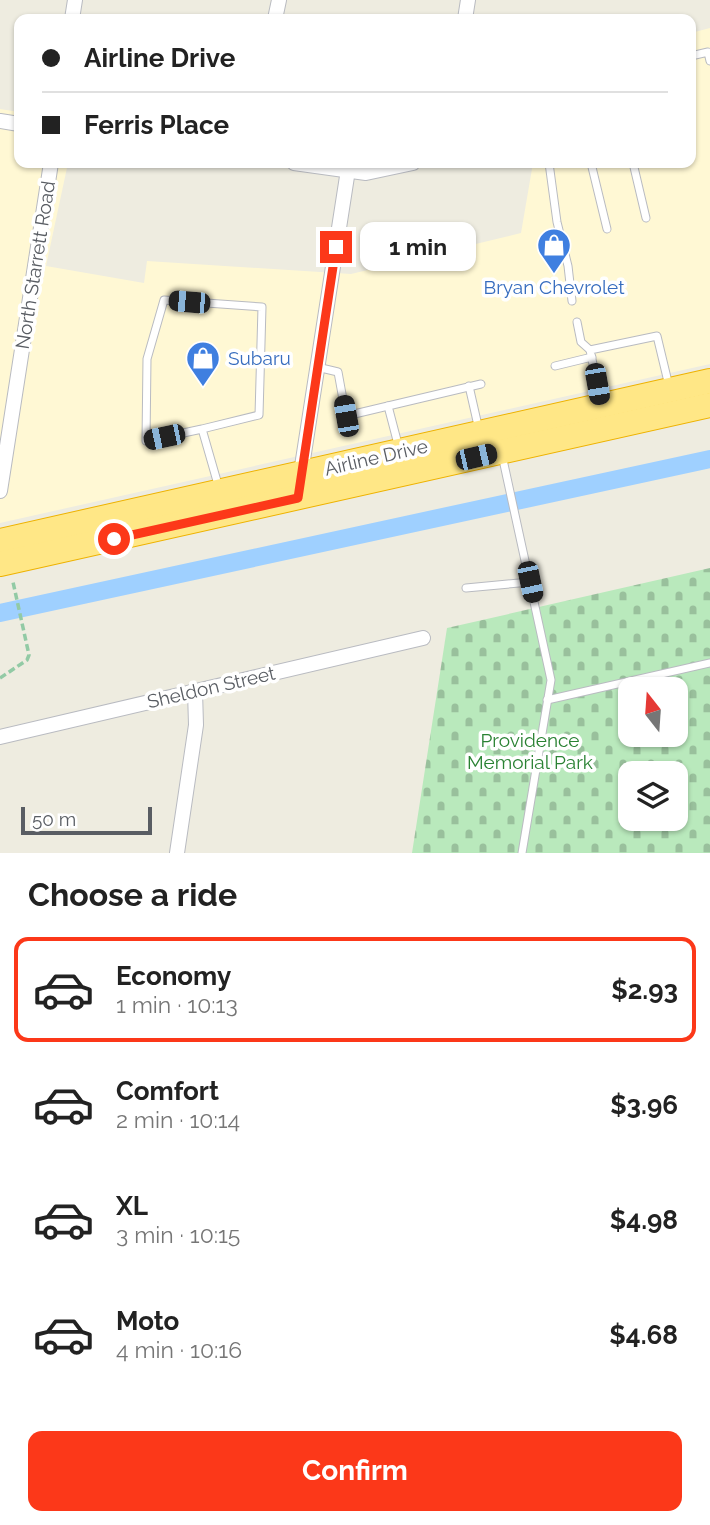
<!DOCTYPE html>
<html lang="en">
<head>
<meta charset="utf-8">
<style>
  :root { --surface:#fff; --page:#f2f2f2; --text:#222; --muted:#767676; --line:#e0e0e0; --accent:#fc3819 }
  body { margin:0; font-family:Raleway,sans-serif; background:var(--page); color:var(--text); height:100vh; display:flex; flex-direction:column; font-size:26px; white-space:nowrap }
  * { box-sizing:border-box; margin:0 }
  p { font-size:23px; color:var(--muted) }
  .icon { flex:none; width:38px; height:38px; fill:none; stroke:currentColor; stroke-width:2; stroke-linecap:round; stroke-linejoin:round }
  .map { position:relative; height:853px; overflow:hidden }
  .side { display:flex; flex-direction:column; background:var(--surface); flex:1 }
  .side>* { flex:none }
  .top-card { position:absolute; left:14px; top:14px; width:682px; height:154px; border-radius:14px; box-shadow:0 2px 5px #0004; display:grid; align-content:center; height:154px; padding:0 28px; background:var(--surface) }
  .needle { width:46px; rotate:343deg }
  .controls { position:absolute; left:618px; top:677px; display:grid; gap:14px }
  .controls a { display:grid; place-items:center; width:70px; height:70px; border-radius:14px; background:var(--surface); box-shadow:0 2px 5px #0004; font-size:35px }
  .scale { position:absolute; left:21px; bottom:18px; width:131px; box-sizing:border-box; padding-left:7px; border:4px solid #595d63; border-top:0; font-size:19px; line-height:24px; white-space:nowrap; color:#595d63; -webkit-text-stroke:5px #fff; paint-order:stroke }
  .end { position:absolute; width:32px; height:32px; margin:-16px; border:9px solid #fc3819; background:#fff; box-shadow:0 0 0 4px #fff }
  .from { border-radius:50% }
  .bubble { position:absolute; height:49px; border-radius:14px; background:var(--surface); box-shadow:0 2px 5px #0004; font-size:23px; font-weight:700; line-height:49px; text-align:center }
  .car { position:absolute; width:21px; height:42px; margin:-21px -10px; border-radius:9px; box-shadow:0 0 5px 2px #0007; background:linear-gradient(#222 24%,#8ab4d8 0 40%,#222 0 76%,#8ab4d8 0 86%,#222 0) }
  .top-card b { display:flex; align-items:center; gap:24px; height:66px; font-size:26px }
  .top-card b+b { border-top:2px solid var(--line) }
  .top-card i { width:18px; height:18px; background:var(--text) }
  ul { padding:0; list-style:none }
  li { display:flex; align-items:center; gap:21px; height:105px; margin:0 14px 10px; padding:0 14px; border:4px solid transparent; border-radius:14px }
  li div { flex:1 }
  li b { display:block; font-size:26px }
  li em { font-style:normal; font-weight:700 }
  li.current { border-color:var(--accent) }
  li>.icon { width:63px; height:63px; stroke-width:1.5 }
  h2 { padding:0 28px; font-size:32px; line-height:84px }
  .primary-button { display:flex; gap:14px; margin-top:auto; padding:14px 28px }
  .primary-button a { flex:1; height:80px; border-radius:14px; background:var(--accent); color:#fff; font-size:28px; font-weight:700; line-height:80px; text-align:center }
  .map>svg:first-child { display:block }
</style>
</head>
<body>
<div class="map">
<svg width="710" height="853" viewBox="0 0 710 853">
  <defs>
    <pattern id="cemetery-stones" width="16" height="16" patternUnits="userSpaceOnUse" patternTransform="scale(1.75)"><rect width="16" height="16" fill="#b9e9bc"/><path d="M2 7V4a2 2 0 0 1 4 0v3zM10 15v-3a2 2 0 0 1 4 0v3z" fill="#99c09c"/></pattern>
  </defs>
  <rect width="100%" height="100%" fill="#eeece0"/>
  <path fill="#fff8d4" d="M710,28V364L0,523V109L19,112V163H68L46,266L144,283L147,261L351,274L521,233L533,163H691V33Z"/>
  <path fill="url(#cemetery-stones)" fill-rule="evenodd" d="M710,568V853H412L447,628ZM630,690H676V735H630ZM630,774H676V819H630Z"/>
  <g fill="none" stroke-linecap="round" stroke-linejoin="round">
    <path stroke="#9fd0ff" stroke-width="18" d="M0,613L710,459"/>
    <g stroke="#b9bbc1" stroke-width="9">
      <g id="lane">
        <path d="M691,56L708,52L710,61"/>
        <path d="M549,163L557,222L568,266L572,301"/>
        <path d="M591,163L607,229"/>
        <path d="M633,163L646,218"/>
        <path d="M577,322L581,342L590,350"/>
        <path d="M555,366L592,357"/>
        <path d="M317,367L338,372L346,416L388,406"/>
        <path d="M469,386L479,430"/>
        <path d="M601,402L590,350L657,336L669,386"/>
        <path d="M202,429L259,415L262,307L164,300L147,359L146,441L202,429L219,488"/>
        <path d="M399,448L388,406L481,384"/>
        <path d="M502,455L551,680L522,853"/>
        <path d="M466,588L530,582"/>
        <path d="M547,700L710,663"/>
      </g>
    </g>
    <g stroke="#b9bbc1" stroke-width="16">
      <g id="street">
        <path d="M72,19L75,0"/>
        <path d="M275,19L279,0"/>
        <path d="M465,19L468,0"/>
        <path d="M0,121L19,124"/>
        <path d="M294,163L366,173L413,163"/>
        <path d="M300,479L348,170"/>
        <path d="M0,491L51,163"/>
        <path d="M0,737L423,638"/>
        <path d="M177,853L196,725L195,691"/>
      </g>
    </g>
    <g stroke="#eeb200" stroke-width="26">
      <g id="highway">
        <path d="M0,541L710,381"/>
        <path d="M0,564L710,405"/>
      </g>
    </g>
    <path stroke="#92caa5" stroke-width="3.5" stroke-dasharray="7 3.5" stroke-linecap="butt" d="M0,678L27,660L29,655L13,582"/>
    <use href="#lane" stroke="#fff" stroke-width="7"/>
    <use href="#street" stroke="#fff" stroke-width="14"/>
    <use href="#highway" stroke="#ffe786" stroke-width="24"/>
  </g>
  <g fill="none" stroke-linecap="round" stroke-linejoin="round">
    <path stroke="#fc3819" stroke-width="9" d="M114,539L298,498L336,247"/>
  </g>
  <defs>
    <g id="shop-pin" transform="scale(1.75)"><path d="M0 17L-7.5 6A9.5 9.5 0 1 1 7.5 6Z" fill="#3f7fe0" stroke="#fff"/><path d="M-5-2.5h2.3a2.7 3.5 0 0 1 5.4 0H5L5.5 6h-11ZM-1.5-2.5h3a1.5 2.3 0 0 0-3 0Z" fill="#fff"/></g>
  </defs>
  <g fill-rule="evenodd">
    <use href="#shop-pin" x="554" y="245"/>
    <use href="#shop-pin" x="203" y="358"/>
  </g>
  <g text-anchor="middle" stroke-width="7" stroke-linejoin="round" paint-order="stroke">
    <g font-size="19" fill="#595d63" stroke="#fff">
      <text transform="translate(35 265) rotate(-81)" y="7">North Starrett Road</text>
      <text transform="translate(376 457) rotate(-13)" y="7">Airline Drive</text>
      <text transform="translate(211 687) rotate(-13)" y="7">Sheldon Street</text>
    </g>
    <g font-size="19" fill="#366cbe" stroke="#fff">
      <text x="554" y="294">Bryan Chevrolet</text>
      <text x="228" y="365" text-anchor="start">Subaru</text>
    </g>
    <g font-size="19" fill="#2a8233" stroke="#fff">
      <text x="530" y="747">Providence<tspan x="530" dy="22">Memorial Park</tspan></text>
    </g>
  </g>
</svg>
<div class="controls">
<a><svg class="needle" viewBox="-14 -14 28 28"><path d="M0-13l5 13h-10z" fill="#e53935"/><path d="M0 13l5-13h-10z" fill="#767676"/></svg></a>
<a><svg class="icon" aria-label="layers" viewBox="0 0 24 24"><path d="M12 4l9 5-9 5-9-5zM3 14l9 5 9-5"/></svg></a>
</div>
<div class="scale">50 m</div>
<i class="end from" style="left:114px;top:539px"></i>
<i class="end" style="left:336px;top:247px"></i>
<div class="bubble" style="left:360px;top:222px;width:116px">1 min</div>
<i class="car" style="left:189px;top:302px;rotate:275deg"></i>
<i class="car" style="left:597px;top:384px;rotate:170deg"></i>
<i class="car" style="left:346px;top:416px;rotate:350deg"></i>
<i class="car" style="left:164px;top:437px;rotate:258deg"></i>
<i class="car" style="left:476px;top:457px;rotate:77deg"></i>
<i class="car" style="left:530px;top:582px;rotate:168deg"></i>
<div class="top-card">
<b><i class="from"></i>Airline Drive</b>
<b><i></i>Ferris Place</b>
</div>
</div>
<section class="side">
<h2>Choose a ride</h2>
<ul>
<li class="current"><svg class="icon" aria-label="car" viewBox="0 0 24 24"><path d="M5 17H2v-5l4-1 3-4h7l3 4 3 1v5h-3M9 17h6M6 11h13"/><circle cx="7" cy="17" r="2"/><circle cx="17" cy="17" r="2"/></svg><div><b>Economy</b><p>1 min · 10:13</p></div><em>$2.93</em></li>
<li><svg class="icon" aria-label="car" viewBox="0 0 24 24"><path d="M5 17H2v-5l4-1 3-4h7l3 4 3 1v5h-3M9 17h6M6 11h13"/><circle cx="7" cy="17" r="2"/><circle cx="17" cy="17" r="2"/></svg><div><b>Comfort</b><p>2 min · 10:14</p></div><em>$3.96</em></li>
<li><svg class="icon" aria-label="car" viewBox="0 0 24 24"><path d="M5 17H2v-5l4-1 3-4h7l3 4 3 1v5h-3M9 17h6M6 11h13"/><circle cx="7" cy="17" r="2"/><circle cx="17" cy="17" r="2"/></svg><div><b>XL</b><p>3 min · 10:15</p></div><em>$4.98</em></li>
<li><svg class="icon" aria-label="car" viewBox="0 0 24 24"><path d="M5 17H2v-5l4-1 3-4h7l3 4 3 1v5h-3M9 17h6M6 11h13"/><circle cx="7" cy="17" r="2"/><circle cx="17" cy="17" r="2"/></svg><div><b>Moto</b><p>4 min · 10:16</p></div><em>$4.68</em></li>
</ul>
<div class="primary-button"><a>Confirm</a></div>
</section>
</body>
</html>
